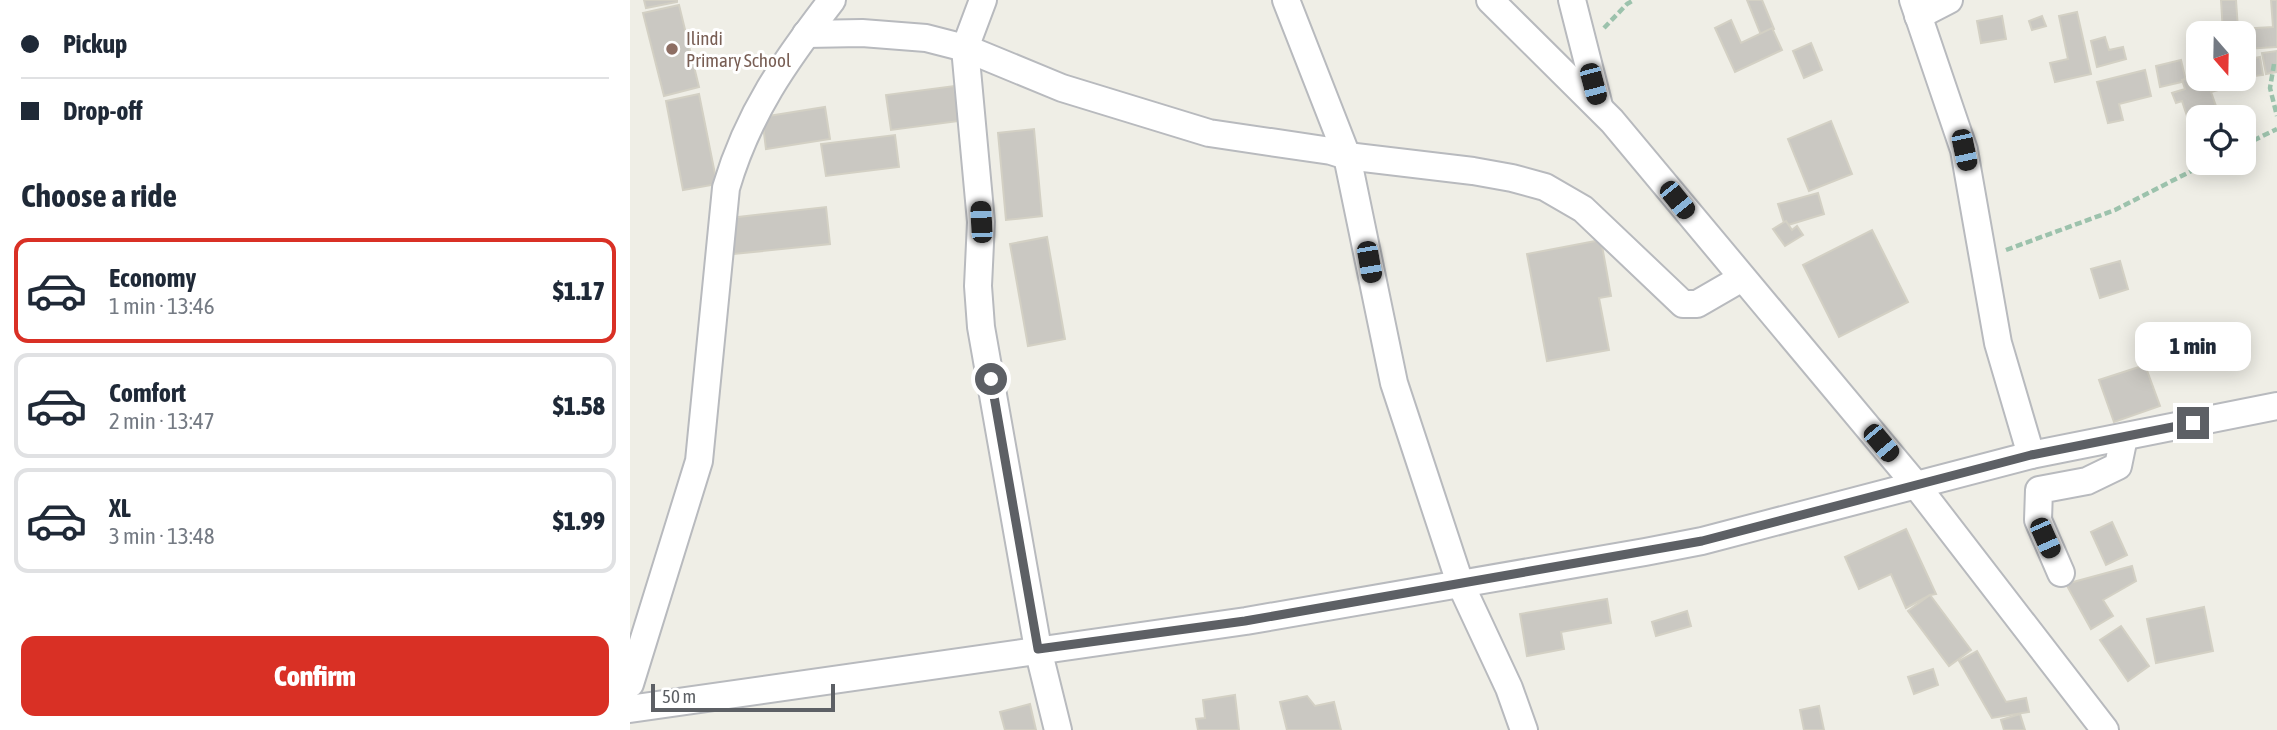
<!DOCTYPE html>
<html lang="en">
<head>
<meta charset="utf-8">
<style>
  :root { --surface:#fff; --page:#f6f6f7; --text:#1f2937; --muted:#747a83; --line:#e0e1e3; --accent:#d93025 }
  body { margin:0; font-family:"Asap Condensed",sans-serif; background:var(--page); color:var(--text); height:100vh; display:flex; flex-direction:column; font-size:26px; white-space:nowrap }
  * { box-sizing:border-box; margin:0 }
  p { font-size:23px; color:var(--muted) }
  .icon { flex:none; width:38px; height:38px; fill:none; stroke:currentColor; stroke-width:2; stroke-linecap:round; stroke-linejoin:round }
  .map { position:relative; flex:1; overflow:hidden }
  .side { display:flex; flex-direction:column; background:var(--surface); width:630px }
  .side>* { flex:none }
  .guide { display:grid; align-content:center; height:154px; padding:0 21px; background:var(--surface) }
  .needle { width:46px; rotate:160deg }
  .controls { position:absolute; left:1556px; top:21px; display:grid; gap:14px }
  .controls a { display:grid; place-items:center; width:70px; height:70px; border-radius:14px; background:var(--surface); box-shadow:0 4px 18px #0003; font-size:35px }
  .scale { position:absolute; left:21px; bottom:18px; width:184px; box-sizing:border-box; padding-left:7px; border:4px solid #5d6065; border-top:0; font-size:19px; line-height:24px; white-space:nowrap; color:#5d6065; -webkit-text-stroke:5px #fff; paint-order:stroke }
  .end { position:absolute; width:32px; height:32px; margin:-16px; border:9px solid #5d6065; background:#fff; box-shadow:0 0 0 4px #fff }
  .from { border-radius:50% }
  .bubble { position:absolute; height:49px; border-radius:14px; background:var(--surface); box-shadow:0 4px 18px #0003; font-size:23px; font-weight:800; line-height:49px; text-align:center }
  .car { position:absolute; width:21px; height:42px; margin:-21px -10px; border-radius:9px; box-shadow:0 0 5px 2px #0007; background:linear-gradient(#222 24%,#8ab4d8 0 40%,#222 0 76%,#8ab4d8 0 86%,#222 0) }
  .guide b { display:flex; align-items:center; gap:24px; height:66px; font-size:26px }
  .guide b+b { border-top:2px solid var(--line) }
  .guide i { width:18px; height:18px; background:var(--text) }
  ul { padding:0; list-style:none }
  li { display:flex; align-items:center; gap:21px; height:105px; margin:0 14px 10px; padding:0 7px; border:4px solid var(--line); border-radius:14px }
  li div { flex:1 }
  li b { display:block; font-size:26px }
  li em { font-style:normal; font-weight:800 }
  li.on { border-color:var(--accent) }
  li>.icon { width:63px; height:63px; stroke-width:1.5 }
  h2 { padding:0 21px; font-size:32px; line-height:84px }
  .primary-button { display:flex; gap:14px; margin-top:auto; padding:14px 21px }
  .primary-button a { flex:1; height:80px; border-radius:14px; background:var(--accent); color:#fff; font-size:28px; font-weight:800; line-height:80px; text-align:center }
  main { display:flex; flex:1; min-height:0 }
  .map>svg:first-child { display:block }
</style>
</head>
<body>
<main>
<section class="side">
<div class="guide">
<b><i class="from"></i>Pickup</b>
<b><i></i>Drop-off</b>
</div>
<h2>Choose a ride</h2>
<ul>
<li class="on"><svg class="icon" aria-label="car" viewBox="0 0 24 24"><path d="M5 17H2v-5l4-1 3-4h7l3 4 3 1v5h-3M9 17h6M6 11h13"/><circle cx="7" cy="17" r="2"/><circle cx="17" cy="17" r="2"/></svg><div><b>Economy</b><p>1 min · 13:46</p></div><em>$1.17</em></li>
<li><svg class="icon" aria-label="car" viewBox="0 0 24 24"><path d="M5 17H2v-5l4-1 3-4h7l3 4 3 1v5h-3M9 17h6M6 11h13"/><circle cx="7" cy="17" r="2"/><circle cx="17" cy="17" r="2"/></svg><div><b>Comfort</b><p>2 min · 13:47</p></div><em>$1.58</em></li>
<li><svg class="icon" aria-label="car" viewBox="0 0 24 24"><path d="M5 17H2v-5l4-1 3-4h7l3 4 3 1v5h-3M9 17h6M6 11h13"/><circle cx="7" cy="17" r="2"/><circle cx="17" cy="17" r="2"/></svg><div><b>XL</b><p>3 min · 13:48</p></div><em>$1.99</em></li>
</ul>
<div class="primary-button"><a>Confirm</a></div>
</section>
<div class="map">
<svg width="1647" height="730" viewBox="0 0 1647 730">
  <rect width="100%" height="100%" fill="#efeee6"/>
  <g fill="#cac8c2" stroke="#d3d0c4" stroke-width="2">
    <path d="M14,0H47V2L16,8Z"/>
    <path d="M1117,0H1132L1144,29L1131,35Z"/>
    <path d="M1591,0H1606L1608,29L1643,27L1641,0H1647V47L1614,49V33H1593Z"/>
    <path d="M49,5L69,87L34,96L13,13Z"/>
    <path d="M1447,12L1461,74L1425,82L1420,63L1438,59L1429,16Z"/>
    <path d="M1372,16L1376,39L1351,43L1347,21Z"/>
    <path d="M1412,16L1416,26L1402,30L1399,21Z"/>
    <path d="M1101,20L1111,43L1142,28L1152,50L1105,72L1085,28Z"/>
    <path d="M1475,37L1479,50L1493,47L1496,59L1467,67L1461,41Z"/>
    <path d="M1181,43L1192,70L1174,78L1163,51Z"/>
    <path d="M1647,51V72L1636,74L1632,53Z"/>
    <path d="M1614,52H1616L1620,69L1614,71Z"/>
    <path d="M1630,57L1633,75L1617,77L1614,60Z"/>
    <path d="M1551,60L1556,81L1530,87L1526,66Z"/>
    <path d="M1568,69V79H1584L1588,90L1581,92L1587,109L1558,119L1552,101L1546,103L1542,93L1555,89L1552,80L1564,76L1562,71Z"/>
    <path d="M1515,70L1521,96L1489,104L1493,120L1478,123L1467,82Z"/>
    <path d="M324,86L329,121L261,130L256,95Z"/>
    <path d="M69,94L87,184L53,190L36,101Z"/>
    <path d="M195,107L200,139L136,149L132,117Z"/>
    <path d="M1201,121L1222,174L1179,191L1158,139Z"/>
    <path d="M404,129L412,216L376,220L368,133Z"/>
    <path d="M265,135L269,167L196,176L191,144Z"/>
    <path d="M1188,193L1194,214L1155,226L1148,204Z"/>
    <path d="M196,207L200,244L104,254L100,218Z"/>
    <path d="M1156,221L1162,230L1167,226L1173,235L1155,246L1143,229Z"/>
    <path d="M1242,230L1278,302L1209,337L1173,265Z"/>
    <path d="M417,237L435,339L398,346L380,244Z"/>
    <path d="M971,240L981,296L969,298L979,350L917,361L897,254Z"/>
    <path d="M1490,261L1498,289L1470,298L1461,269Z"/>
    <path d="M1515,365L1530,406L1484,422L1469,380Z"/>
    <path d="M1482,522L1497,555L1476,565L1461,532Z"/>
    <path d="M1276,529L1306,594L1300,595L1276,608L1261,574L1229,589L1215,557Z"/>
    <path d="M1502,566L1506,581L1473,600L1483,616L1461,629L1436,584Z"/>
    <path d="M1300,595L1341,650L1319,666L1278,611Z"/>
    <path d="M977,599L981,623L931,632L934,649L897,656L890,614Z"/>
    <path d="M1574,607L1583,651L1526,663L1517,619Z"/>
    <path d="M1057,611L1061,626L1026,636L1022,622Z"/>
    <path d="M1491,626L1519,666L1498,681L1470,640Z"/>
    <path d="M1347,651L1376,702L1396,698L1399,712L1362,718L1329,661Z"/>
    <path d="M1303,669L1308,685L1284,694L1278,677Z"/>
    <path d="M605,695L609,730H568L566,719L575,718L573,700Z"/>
    <path d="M677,696L685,706L704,702L711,730H657L650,702Z"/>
    <path d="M400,704L406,730H375L370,712Z"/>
    <path d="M1189,706L1194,730H1174L1170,710Z"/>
    <path d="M1390,714L1395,730H1374L1371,720Z"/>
  </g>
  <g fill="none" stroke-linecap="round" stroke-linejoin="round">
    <g stroke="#b8babe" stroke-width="30">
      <g id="minor">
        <path d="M353,0L335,48L351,222L348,286L351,327L408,649L428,730"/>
        <path d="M656,0L717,156L764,383L796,480L830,583L879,688L894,730"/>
        <path d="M860,0L982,121L1286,485L1475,730"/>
        <path d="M942,0L969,106"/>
        <path d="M1283,0L1334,150L1368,343L1401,455"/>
        <path d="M1288,16L1319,0"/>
        <path d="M176,34L232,33L296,38L335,48L432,88L579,133L701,151L717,156L843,171L882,178L915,187L953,209L1053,304H1067L1112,278"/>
        <path d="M1431,573L1408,520L1409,490L1457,481L1488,466L1494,437"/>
        <path d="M0,684L69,461L96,188C118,113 155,61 202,0"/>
        <path d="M0,709L616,621L1015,552L1072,541L1401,455L1647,406"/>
      </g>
    </g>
    <g stroke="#9cc2ac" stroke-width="4.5" stroke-dasharray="7 3.5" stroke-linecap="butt">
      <path d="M974,28L997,4L1004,0"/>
      <path d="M1644,64L1640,88L1647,116"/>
      <path d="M1614,145L1647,129"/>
      <path d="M1376,250L1485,210L1577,163"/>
    </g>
    <use href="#minor" stroke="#fff" stroke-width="26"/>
  </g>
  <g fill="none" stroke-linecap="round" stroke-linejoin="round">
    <path stroke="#5d6065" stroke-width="9" d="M361,379L408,649L615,621L1072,541L1401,455L1563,423"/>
  </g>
  <circle fill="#8d6e63" stroke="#fff" stroke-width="2.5" cx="42" cy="49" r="7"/>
  <g text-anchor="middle" stroke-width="6" stroke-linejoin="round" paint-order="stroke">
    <g font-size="19" fill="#785e54" stroke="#fff" text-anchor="start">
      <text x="56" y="45">Ilindi<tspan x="56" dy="22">Primary School</tspan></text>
    </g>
  </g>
</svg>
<div class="controls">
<a><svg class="needle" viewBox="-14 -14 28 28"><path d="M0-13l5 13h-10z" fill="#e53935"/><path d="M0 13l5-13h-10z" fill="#747a83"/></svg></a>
<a><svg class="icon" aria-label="locate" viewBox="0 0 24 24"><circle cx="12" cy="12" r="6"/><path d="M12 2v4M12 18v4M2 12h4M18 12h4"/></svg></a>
</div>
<div class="scale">50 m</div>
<i class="end from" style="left:361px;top:379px"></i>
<i class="end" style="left:1563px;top:423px"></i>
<div class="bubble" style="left:1505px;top:322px;width:116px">1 min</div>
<i class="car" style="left:963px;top:84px;rotate:165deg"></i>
<i class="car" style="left:1334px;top:150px;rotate:168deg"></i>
<i class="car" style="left:1047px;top:200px;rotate:141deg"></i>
<i class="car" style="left:351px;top:222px;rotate:357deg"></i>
<i class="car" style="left:739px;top:262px;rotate:170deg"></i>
<i class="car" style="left:1251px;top:443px;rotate:140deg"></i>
<i class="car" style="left:1415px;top:538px;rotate:156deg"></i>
</div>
</main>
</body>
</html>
